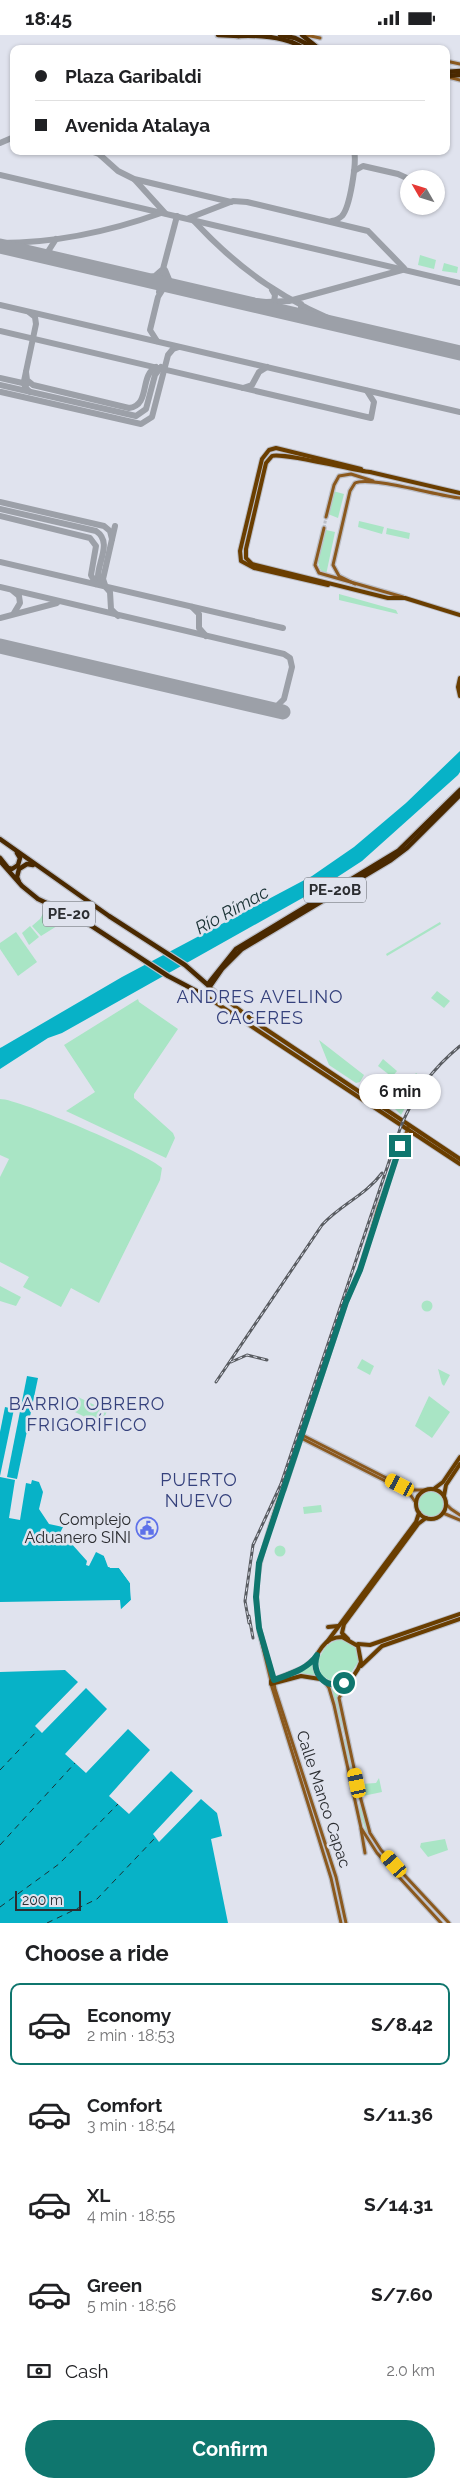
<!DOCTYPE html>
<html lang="en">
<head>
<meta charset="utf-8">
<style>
  :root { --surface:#fff; --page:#f2f2f2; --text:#202124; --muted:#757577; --line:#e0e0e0; --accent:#0f766e }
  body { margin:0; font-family:Raleway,sans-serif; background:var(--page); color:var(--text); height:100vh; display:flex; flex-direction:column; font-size:19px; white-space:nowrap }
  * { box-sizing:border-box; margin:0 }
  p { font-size:16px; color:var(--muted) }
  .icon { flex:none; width:28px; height:28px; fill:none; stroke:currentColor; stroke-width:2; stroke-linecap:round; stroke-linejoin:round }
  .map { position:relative; height:1888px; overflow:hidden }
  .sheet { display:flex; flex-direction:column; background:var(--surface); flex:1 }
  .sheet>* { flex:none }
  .hud { position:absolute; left:10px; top:10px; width:440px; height:110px; border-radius:10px; box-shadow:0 1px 4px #0004; display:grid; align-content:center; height:110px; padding:0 25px; background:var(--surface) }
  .needle { width:32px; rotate:309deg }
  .buttons { position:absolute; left:400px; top:135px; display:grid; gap:10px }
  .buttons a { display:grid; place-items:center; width:45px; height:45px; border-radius:50%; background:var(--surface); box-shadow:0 1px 4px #0004; font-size:25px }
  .scale { position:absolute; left:15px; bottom:12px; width:66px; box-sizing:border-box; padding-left:5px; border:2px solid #2b2d31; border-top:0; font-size:14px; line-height:18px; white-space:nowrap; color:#2b2d31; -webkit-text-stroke:4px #e0e3ee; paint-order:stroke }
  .end { position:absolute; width:22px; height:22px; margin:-11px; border:6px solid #0f766e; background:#fff; box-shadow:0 0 0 2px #fff }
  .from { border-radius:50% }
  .bubble { position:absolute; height:35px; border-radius:18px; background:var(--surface); box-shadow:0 1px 4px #0004; font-size:16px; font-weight:700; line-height:35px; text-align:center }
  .car { position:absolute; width:15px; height:30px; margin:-15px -8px; border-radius:6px; box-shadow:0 0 4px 1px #0007; background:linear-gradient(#f5c518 24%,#345 0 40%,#f5c518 0 76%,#345 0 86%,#f5c518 0) }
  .hud b { display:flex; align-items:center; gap:18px; height:48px; font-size:19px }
  .hud b+b { border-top:1px solid var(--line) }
  .hud i { width:12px; height:12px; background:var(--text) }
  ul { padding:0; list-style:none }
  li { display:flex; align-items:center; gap:15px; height:82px; margin:0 10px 8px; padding:0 15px; border:2px solid transparent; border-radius:10px }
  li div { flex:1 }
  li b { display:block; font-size:19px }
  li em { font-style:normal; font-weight:700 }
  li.current { border-color:var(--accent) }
  li>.icon { width:45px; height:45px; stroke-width:1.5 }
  h2 { padding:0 25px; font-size:22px; line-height:60px }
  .pay { display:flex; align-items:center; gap:12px; height:55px; padding:0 25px; font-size:19px }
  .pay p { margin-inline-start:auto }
  .button { display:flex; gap:10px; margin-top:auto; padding:10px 25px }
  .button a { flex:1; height:58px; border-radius:30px; background:var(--accent); color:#fff; font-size:20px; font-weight:700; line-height:58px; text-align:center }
  .status { display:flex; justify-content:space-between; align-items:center; height:35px; padding:0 25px; background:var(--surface); direction:ltr }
  .status svg { height:14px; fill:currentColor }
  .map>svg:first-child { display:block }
</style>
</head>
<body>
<div class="status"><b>18:45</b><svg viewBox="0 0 49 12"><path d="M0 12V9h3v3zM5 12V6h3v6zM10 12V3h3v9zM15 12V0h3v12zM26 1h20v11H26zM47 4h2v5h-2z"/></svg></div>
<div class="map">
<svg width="460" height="1888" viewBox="0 0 460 1888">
  <rect width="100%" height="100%" fill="#e0e3ee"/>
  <g fill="#a9e5c5">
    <path d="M420,220L436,225L434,234L418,230Z"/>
    <path d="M444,228L458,232L457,238L442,236Z"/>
    <path d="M333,456L344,459L338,483L328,479Z"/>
    <path d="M359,486L384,492L382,499L358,492Z"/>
    <path d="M387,493L410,498L409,504L386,499Z"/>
    <path d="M326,495L335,497L326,540C312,533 319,504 326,495Z"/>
    <path d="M339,559L396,575L398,579L339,565Z"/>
    <path d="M45,875L65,886L41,901L32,891L40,884Z"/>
    <path d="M440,887L441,889L387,921L386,919Z"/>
    <path d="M30,891L39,902L29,910L22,898Z"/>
    <path d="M16,897L37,927L18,941L0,914V908Z"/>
    <path d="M437,956L450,966L444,973L431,963Z"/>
    <path d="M138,964L139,967L178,994L134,1059V1063L173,1098L175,1103L166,1123L66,1076L95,1057L64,1010Z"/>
    <path d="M319,1005L364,1040L360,1047L356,1048L329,1030Z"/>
    <path d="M383,1024L397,1036L392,1042L378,1031Z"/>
    <path d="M416,1038L422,1043L401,1080L393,1072L394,1067Z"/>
    <path d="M367,1043L390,1061L389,1065L385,1067L363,1052L362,1049Z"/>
    <path d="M0,1064C20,1064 148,1119 162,1133L160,1145L99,1268L71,1253L61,1272L23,1252L29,1242L0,1227V1142L9,1124L0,1120Z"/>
    <path d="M0,1251L21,1262L16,1271L0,1266Z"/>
    <circle cx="427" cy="1271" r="5.5"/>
    <path d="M362,1324L374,1331L370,1340L357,1333Z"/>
    <path d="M438,1334L450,1340L444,1351L442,1349Z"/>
    <path d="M429,1361L450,1377L432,1403L415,1391Z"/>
    <path d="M78,1362L107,1376L101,1390L71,1375Z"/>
    <circle cx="431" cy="1469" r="13"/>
    <path d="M321,1470L322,1477L304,1479L303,1472Z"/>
    <circle cx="280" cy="1516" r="5.5"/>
    <path d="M338,1604C351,1604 359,1613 359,1626L347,1644L332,1647L321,1640L318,1625L326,1611Z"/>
    <path d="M313,1629L316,1641L299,1639L287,1644L286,1642Z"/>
    <path d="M345,1650L337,1663L346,1697L344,1699L330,1652Z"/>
    <path d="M347,1703L359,1760H356L344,1704Z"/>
    <path d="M379,1743L382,1757L363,1761L360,1749L376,1748Z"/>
    <path d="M359,1765L371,1801L368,1802L360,1779Z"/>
    <path d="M445,1804L448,1815L428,1822L420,1812L421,1808Z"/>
  </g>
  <g fill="#07b2c7">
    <path d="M460,716V737L458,740L362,826L322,852L62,998L48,1003L0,1034V1013L2,1012L122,942L312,841L354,812L406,768Z"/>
    <path d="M27,1341L38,1343L17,1444L7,1442Z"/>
    <path d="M5,1372L14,1374L0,1441V1397Z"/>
    <path d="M0,1442L15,1445L9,1483L20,1485L26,1448L31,1449L32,1445L39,1447L43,1457L39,1474L49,1489L63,1492L59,1500L62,1498L87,1526L86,1530L89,1531L96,1517L104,1521L110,1533H119L130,1548L131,1565L121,1575L120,1565L0,1567Z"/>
    <path d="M65,1635L78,1647L35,1691L42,1698L86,1653L107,1674L65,1719L86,1738L128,1694L150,1715L109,1761L129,1779L171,1736L193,1756L153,1799L159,1807L201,1764L217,1778L222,1801L211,1804L228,1888H0V1637Z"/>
  </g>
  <path fill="#e0e3ee" d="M106,1519L110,1530L121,1531L133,1547V1564L122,1578L120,1575L131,1565L130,1548L119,1533L108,1532L104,1521Z"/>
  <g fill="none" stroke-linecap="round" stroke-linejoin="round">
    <g stroke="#1a3235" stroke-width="1" stroke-dasharray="6 5" stroke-linecap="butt">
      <path d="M0,1735L38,1695"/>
      <path d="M0,1810L75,1728"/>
      <path d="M0,1872L59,1829L118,1769"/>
      <path d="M47,1888L97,1864L155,1803"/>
    </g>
    <g stroke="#9ca0a8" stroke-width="6">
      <path d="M0,108L14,102"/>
      <path d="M90,116L99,119L118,136L134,144L231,167"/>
      <path d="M354,136L363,131L398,139L409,144"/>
      <path d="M0,140L460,248"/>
      <path d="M135,145L165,178"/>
      <path d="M189,183L233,166L247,167L368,196L404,233"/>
      <path d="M193,185C240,236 288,269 353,293"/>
      <path d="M332,186C336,185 339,184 342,181C350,172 357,127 354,116"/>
      <path d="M56,204L49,215L51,220L56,224"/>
      <path d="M0,208C56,208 108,197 161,178"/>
      <path d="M165,235L170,247L181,253"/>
      <path d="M141,244L155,241L163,234L177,181"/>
      <path d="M159,257L164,235"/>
      <path d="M220,262L266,267L289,266L402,235"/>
      <path d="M301,269V276L307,282"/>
      <path d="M0,270L460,377"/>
      <path d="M263,272L274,267L275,260L272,255"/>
      <path d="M30,278L35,282L36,289L24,346L25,352L30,357"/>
      <path d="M0,296L371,383L374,367L367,356"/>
      <path d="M157,306L150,295L158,262L163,254L174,252"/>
      <path d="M26,337L27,345L33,350L129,373C151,370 139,341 156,332"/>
      <path d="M0,343L27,349"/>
      <path d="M0,350L136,381L146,374L155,340L161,332"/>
      <path d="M243,353L252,350L259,337L267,332"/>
      <path d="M1,357L141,389L152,382L168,320L173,314L179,312"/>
      <path d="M0,467L104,491L110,496L112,504"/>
      <path d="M0,474L96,496C113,507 97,528 98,543L110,557L111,574L118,581"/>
      <path d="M0,481L90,503L96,511L91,540L96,549"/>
      <path d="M0,527L283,593"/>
      <path d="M105,550L103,544L115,491"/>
      <path d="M0,552L284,619L290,623L292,632L284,664L276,672L266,673"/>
      <path d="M13,556L19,561L20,568L14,578"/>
      <path d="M192,572L199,579V593L206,601"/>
      <path d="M0,583L57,568"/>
    </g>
    <g stroke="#9ca0a8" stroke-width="15">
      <path d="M0,211L460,318"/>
      <path d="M0,611L283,677"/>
    </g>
    <path stroke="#bcbfc8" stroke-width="3" stroke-dasharray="3 1.5" stroke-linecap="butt" d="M324,493L326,482"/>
    <g stroke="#bcbfc8" stroke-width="5.5">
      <g id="secondary">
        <path d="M306,0L320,3"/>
        <path d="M446,26L460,29"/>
        <path d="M448,42L460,45"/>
        <path d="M326,482L334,450L339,441L351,439L373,446"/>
        <path d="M324,493L315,530L319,538L403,562"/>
        <path d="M355,549L339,541L333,530L350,456L355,448C371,441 438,461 460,463"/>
        <path d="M302,1400L410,1455H424"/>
        <path d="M301,1403L409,1458L416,1468"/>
        <path d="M284,1454L280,1460C266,1504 250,1545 259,1591C263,1612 272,1632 275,1654L336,1842L346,1888"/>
        <path d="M284,1455L346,1267L360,1235L378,1173L409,1090"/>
        <path d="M446,1469L451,1474L460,1480"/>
        <path d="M443,1478L460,1485"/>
        <path d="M259,1596L271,1646"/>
        <path d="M351,1643L339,1663L360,1761L370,1798L381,1815L449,1888"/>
        <path d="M324,1646L329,1653L334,1670L361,1793L377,1818L441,1888"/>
        <path d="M271,1649L331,1843L341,1888"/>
        <path d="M361,1794L365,1818"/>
      </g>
    </g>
    <g stroke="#bcbfc8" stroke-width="6">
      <g id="primary">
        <path d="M370,437C353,435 281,417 272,421L266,428L246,514V523L252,529L388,563H405L460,580"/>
        <path d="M370,437L460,458"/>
        <path d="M328,550L254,533L241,526L240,516L262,424L269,415L276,413L361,434"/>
        <path d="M460,643L458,652L460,661"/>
        <path d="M209,952L261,991L460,1124"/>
        <path d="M204,960L460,1129"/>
        <path d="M435,1453L443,1447L460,1422"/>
        <circle cx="431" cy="1469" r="15"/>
        <path d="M444,1461L446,1450L460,1429"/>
        <path d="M328,1592L338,1591"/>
        <path d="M342,1602L358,1611L361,1627C346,1670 297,1643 322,1612C327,1605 334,1602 342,1602Z"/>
        <path d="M348,1604L342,1598L344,1589L418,1489L426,1483"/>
        <path d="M327,1607L416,1487L419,1478"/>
        <path d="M358,1609L370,1610L460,1579"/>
        <path d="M314,1624L303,1633L271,1646V1649L301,1641L320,1644"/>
        <path d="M361,1631L382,1611L460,1584"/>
      </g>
    </g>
    <g stroke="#bcbfc8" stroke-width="7">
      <g id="highway">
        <path d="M218,0L239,1"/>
        <path d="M280,0L295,3L317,14"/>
        <path d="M302,0L318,13"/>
        <path d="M238,1C260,0 286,1 305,14"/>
        <path d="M446,37L460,36"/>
        <path d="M446,41L460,40"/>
        <path d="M0,804L109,881L185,930L209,951"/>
        <path d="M0,823L8,833L12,834L18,830L20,823L17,818"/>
        <path d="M0,826L22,851L38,864L81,884L168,941L204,960L222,934L242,914L391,825L407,813L460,760"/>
        <path d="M19,847L17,842L19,834L27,829L33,830"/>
        <path d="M208,949L236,914L398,816L460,755"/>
      </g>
    </g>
    <use href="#secondary" stroke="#8b591e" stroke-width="3"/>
    <use href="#primary" stroke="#6a3e00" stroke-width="4"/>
    <use href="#highway" stroke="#4a2900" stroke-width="4.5"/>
    <g stroke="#595c61" stroke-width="3">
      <g id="rail">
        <path d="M231,1327L247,1320L267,1325"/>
        <path d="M216,1347L322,1190C340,1170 366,1160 382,1138"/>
        <path d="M249,1581L253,1603"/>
        <path d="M249,1588L245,1566L253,1510L281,1449L401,1091C415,1058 432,1034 460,1011"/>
      </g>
    </g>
    <use href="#rail" stroke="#e0e3ee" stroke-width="1" stroke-dasharray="4" stroke-linecap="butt"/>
  </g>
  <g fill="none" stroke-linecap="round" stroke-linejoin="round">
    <path stroke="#0f766e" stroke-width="6" d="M344,1648C325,1655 311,1638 317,1620C308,1634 290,1639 274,1645L259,1593L256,1562L259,1528L346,1267L360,1235L400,1111"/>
  </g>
  <defs>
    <g id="civic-ring" transform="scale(1.125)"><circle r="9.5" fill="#e0e3ee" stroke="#5e71e9" stroke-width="1.5"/><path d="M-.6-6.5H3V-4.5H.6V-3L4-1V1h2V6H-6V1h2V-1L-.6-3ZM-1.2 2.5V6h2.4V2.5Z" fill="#5e71e9"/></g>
  </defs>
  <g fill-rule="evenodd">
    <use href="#civic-ring" x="147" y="1493"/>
  </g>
  <g text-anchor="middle" stroke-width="5" stroke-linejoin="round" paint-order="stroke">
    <g fill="#e0e3ee" stroke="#61646a" stroke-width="1">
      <rect x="304" y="842.5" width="62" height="25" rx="4"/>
      <rect x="43" y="866.5" width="52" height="25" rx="4"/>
    </g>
    <g font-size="15" font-weight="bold" fill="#2b2d31">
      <text x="335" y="860">PE-20B</text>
      <text x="69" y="884">PE-20</text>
    </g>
    <g font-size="16" fill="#2b2d31" stroke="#e0e3ee" text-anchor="end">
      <text x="131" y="1490">Complejo<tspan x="131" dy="18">Aduanero SINI</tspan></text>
    </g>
    <g font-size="16" fill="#2b2d31" stroke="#e0e3ee">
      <text transform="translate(324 1764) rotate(72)" y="6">Calle Manco Capac</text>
    </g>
    <g font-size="18" font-style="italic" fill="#1a3235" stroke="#e0e3ee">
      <text transform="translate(232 875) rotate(-29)" y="6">Río Rímac</text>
    </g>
    <g font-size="18" letter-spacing="1" fill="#35417c" stroke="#e0e3ee">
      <text x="260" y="968">ANDRES AVELINO<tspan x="260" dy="21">CACERES</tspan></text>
      <text x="87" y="1375">BARRIO OBRERO<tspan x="87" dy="21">FRIGORÍFICO</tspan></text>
      <text x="199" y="1451">PUERTO<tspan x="199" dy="21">NUEVO</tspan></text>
    </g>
  </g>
</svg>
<div class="buttons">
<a><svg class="needle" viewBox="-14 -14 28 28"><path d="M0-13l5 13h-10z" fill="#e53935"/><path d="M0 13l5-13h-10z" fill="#757577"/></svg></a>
</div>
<div class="scale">200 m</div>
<i class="end from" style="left:344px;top:1648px"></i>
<i class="end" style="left:400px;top:1111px"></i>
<div class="bubble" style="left:359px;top:1039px;width:82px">6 min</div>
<i class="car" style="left:400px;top:1450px;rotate:297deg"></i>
<i class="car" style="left:357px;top:1748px;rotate:348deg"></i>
<i class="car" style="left:394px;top:1829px;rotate:319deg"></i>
<div class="hud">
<b><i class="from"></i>Plaza Garibaldi</b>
<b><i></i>Avenida Atalaya</b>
</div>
</div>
<section class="sheet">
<h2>Choose a ride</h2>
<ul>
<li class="current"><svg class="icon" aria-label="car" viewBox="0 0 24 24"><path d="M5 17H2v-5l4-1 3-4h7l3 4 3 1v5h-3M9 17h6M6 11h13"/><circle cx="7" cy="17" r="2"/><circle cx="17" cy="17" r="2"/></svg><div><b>Economy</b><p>2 min · 18:53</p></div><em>S/8.42</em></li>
<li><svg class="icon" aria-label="car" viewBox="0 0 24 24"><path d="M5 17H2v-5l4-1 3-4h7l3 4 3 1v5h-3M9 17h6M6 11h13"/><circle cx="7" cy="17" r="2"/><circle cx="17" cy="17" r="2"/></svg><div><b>Comfort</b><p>3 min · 18:54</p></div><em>S/11.36</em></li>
<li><svg class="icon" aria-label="car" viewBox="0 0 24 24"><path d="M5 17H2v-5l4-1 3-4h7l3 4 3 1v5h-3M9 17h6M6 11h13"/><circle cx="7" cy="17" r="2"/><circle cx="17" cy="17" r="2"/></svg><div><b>XL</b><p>4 min · 18:55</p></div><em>S/14.31</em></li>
<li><svg class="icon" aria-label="car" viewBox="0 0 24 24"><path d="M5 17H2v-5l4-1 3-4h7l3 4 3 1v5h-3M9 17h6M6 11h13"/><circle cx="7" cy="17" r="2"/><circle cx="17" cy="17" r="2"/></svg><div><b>Green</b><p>5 min · 18:56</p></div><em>S/7.60</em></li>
</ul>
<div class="pay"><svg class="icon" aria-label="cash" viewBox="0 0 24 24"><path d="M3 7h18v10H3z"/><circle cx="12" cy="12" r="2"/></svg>Cash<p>2.0 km</p></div>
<div class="button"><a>Confirm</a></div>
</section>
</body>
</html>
